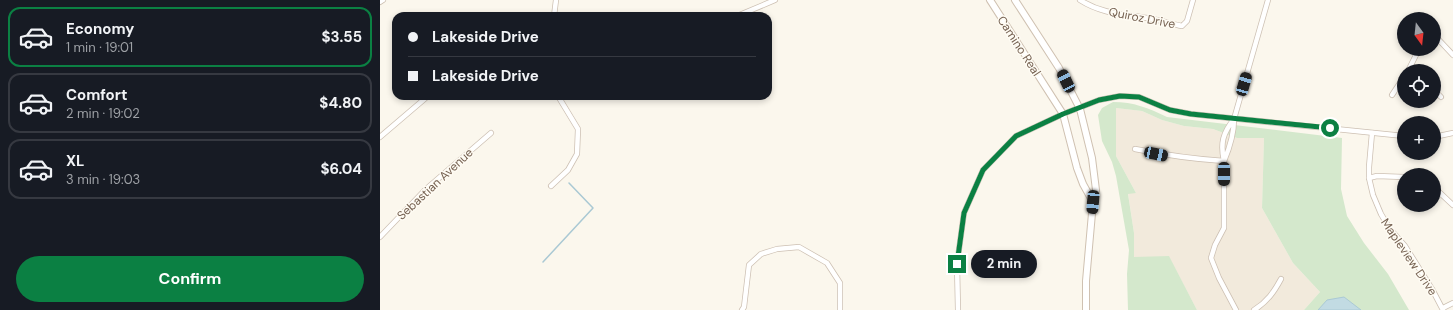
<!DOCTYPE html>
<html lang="en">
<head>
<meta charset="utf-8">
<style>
  :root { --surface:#171b24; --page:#242831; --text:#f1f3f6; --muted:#9ea1a6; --line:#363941; --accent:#0b8043 }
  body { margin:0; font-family:"DM Sans",sans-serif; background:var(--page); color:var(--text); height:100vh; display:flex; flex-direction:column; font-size:15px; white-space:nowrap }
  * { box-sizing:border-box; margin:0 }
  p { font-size:13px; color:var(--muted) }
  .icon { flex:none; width:22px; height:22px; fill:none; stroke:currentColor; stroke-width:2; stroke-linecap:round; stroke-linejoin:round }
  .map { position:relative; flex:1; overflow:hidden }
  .drawer { display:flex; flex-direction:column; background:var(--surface); width:380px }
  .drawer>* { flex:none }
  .banner { position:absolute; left:12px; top:12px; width:380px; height:88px; border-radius:12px; box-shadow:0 2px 6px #0003; display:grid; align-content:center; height:88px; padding:0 16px; background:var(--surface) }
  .needle { width:26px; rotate:165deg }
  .controls { position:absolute; left:1017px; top:12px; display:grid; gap:8px }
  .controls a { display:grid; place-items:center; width:44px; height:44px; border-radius:50%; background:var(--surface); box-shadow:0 2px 6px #0003; font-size:20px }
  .end { position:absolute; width:18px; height:18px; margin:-9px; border:5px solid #0b8043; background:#fff; box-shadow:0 0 0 2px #fff }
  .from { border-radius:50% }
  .bubble { position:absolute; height:28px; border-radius:14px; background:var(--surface); box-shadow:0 2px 6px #0003; font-size:13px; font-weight:700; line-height:28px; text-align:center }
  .car { position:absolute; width:12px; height:24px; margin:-12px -6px; border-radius:5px; box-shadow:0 0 3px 1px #0007; background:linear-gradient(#222 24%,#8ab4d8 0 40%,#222 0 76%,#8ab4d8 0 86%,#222 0) }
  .banner b { display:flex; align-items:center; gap:14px; height:38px; font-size:15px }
  .banner b+b { border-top:1px solid var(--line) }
  .banner i { width:10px; height:10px; background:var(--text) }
  ul { padding:7px 0 0; list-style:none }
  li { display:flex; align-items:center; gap:12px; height:60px; margin:0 8px 6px; padding:0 8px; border:2px solid var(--line); border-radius:12px }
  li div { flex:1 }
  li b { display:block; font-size:15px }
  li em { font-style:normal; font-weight:700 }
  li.active { border-color:var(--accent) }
  li>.icon { width:36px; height:36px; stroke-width:1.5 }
  .cta { display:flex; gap:8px; margin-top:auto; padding:8px 16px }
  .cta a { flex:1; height:46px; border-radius:24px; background:var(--accent); color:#fff; font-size:16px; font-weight:700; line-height:46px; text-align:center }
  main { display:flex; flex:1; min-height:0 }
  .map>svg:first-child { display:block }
</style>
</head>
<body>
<main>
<section class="drawer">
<ul>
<li class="active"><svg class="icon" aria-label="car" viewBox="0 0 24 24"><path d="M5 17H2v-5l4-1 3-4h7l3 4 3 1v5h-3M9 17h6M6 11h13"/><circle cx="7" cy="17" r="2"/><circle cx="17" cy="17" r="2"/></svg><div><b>Economy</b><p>1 min · 19:01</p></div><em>$3.55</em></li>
<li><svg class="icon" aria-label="car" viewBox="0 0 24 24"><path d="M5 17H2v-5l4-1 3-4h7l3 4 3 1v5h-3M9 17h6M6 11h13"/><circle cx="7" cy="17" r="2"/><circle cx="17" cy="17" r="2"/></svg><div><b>Comfort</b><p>2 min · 19:02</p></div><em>$4.80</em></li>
<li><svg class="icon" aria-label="car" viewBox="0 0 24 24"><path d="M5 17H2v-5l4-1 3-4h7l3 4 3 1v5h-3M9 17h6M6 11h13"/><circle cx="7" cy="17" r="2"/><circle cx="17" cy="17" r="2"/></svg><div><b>XL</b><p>3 min · 19:03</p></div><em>$6.04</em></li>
</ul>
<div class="cta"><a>Confirm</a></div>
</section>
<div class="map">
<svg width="1073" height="310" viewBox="0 0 1073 310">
  <rect width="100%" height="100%" fill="#fbf7ed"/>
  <path fill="#f2eadc" d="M736,108L762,111L782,120L804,126L833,129L857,138H884L882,208L913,263L940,292L924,310H817L789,257H754V233L748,193H756L736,156Z"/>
  <path fill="#d4e8cc" d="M733,102C754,102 768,108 787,117L962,138L961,189L967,216L984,243L1008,274L1029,310H924L940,292L913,263L882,208L884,138H857L833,129L804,126L782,120L762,111L736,108V156L756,193L748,194L754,233V257L789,256L817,310H748L747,274L749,250L736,176L732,162L722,141L718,115L722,108Z"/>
  <path fill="#c2dbe3" stroke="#aac9d4" d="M964,297L981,310H938L947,300Z"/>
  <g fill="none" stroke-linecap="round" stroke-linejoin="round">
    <path stroke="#aac9d4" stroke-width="1.5" d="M163,262L213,208L189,183"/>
    <g stroke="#cdc0b3" stroke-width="6">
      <g id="minor">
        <path d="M700,0C722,14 743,14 768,18C780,20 791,24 802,26L807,21L813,0"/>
        <path d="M0,2L3,0"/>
        <path d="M174,16L176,0"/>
        <path d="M357,16L395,0"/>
        <path d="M1054,38L1058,39L1073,55"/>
        <path d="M1028,71L1039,49"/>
        <path d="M1054,90L1061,97"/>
        <path d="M1012,95L1024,77"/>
        <path d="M854,119C843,133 840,143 844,161C850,147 854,134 854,119L888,0"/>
        <path d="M992,133L989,167V178L993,195L1001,214L1010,229L1025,246L1052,289L1063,310"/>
        <path d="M0,137L48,96"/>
        <path d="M1054,137L1073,133"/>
        <path d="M755,149C785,155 814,159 844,161V228L835,245L831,258L839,278L856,310"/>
        <path d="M989,178L997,176L1024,177"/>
        <path d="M171,186L188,170L197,154L198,129L178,96"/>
        <path d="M1054,189L1059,192L1073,205"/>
        <path d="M0,237L45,190L111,133"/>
        <path d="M1063,308L1073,303"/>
        <path d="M362,310L364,307L369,265L381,254L397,249L419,247L447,263L460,283V310"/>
        <path d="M578,310L577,264L584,213L603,170L636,136L683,114L719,100L740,96L759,97L790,110L811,114L1024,136"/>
        <path d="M874,310C887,302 894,292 901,279"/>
      </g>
    </g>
    <g stroke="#cfc1b1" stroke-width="8">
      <g id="secondary">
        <path d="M610,0L683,114L697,168L703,184L713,202"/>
        <path d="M635,0L679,68L700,109L712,158L716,190L713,202L706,281V310"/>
      </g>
    </g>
    <use href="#minor" stroke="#fff" stroke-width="4.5"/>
    <use href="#secondary" stroke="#fff" stroke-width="6"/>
  </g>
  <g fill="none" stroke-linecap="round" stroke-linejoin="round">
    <path stroke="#0b8043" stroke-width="5" d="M577,264L584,213L603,170L636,136L683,114L719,100L740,96L759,97L790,110L811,114L950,128"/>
  </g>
  <g text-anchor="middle" stroke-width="3" stroke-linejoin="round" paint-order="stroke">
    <g font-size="12" fill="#756151" stroke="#fefbf3">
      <text transform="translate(762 18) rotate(11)" y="4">Quiroz Drive</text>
      <text transform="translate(639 46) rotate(57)" y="4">Camino Real</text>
      <text transform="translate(55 184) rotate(-43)" y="4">Sebastian Avenue</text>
      <text transform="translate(1029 257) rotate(56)" y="4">Mapleview Drive</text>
    </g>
  </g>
</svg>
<div class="controls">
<a><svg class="needle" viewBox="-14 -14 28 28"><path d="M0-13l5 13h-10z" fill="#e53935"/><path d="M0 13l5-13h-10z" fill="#9ea1a6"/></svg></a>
<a><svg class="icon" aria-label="locate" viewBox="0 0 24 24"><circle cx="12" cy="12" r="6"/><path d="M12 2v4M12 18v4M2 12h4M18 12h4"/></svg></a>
<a>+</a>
<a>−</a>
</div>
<i class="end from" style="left:950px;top:128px"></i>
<i class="end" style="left:577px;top:264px"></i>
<div class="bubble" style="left:591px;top:250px;width:66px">2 min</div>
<i class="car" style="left:686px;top:81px;rotate:334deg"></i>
<i class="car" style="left:864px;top:84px;rotate:16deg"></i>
<i class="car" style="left:776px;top:154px;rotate:102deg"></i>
<i class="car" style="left:844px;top:174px;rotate:180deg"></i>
<i class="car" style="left:713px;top:202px;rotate:185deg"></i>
<div class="banner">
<b><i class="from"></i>Lakeside Drive</b>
<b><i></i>Lakeside Drive</b>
</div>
</div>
</main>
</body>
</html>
